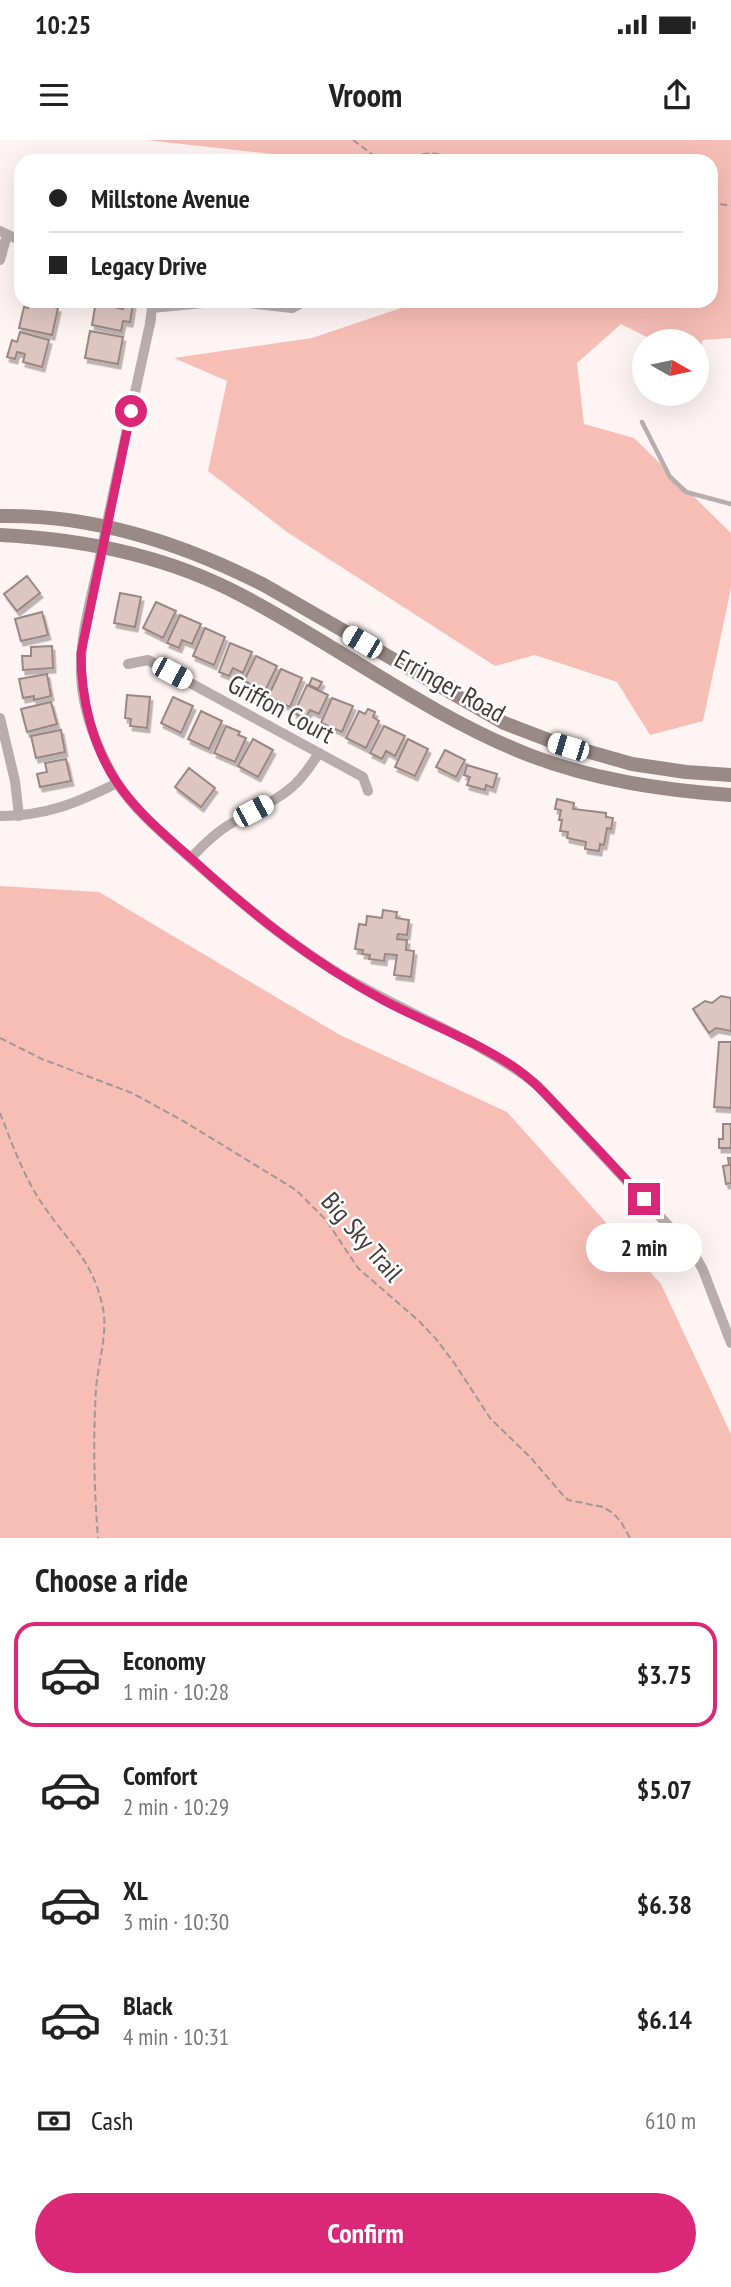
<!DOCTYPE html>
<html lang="en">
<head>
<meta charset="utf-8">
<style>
  :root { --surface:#fff; --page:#f6f6f6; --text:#222; --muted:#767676; --line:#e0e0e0; --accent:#db2777 }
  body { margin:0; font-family:"PT Sans Narrow",sans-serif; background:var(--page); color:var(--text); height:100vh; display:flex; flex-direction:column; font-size:26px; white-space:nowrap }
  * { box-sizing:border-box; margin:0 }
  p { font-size:23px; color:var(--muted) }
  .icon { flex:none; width:38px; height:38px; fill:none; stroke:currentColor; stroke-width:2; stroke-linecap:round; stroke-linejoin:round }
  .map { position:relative; height:1398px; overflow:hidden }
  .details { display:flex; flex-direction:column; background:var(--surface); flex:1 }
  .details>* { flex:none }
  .hud { position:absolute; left:14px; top:14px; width:704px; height:154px; border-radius:21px; box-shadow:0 7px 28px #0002; display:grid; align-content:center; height:154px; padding:0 35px; background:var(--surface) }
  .needle { width:46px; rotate:99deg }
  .fabs { position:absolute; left:632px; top:189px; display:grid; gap:14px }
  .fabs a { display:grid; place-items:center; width:77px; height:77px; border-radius:50%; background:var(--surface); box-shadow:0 7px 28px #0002; font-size:35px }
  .end { position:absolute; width:32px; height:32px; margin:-16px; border:9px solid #db2777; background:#fff; box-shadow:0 0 0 4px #fff }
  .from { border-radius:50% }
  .bubble { position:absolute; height:49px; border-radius:24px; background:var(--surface); box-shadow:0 7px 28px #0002; font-size:23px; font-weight:700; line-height:49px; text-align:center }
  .car { position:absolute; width:21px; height:42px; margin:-21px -10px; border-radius:9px; box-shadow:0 0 5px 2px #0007; background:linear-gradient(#fff 24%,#345 0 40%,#fff 0 76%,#345 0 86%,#fff 0) }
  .hud b { display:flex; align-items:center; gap:24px; height:66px; font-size:26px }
  .hud b+b { border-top:2px solid var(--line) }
  .hud i { width:18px; height:18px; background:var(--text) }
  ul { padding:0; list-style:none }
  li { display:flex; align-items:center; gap:21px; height:105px; margin:0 14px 10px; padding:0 21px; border:4px solid transparent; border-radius:21px }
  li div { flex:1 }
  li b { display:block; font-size:26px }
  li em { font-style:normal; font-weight:700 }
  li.selected { border-color:var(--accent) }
  li>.icon { width:63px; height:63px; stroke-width:1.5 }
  h2 { padding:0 35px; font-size:32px; line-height:84px }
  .pay { display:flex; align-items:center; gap:18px; height:77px; padding:0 35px; font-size:26px }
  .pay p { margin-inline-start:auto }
  .primary-button { display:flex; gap:14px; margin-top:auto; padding:14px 35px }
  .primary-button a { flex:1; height:80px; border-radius:42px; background:var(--accent); color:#fff; font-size:28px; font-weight:700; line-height:80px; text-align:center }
  .status { display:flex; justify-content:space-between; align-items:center; height:49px; padding:0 35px; background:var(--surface); direction:ltr }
  .status svg { height:19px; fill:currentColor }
  header { display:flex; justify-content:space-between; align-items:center; height:91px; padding:0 35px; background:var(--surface); font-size:32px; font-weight:700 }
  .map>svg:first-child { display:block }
</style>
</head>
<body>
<div class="status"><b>10:25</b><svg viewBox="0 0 49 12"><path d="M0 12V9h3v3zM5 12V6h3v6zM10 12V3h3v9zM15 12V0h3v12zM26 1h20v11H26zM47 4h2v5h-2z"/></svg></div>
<header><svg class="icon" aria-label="menu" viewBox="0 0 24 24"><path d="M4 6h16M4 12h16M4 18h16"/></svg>Vroom<svg class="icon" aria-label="share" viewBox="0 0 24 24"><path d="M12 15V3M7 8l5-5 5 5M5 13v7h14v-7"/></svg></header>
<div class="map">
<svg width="731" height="1398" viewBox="0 0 731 1398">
  <defs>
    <filter id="shadow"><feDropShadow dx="2.5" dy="4.5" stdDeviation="0" flood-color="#0004"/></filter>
  </defs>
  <rect width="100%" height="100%" fill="#fef4f3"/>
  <g fill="#f7beb6">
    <path d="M146,0H731V198L703,200L697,217L696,201H655L621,184L577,223L584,284L634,298L731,393V448L703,581L650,595L617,542L535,515L495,526L287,392L208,331L227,241L174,218L312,198L422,161H710V21H334Z"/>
    <path d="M0,746L99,752L340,895L507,972L661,1144L731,1294V1398H0Z"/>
  </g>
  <g fill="#ddc5c2" stroke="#9c8682" stroke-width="2" filter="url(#shadow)">
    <path d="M21,131V153L16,152Z"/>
    <path d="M96,161H119L117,168L123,169L124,163L133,164L130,182L123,181L121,191L92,185Z"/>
    <path d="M29,162L58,168L52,195L19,188L24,167L28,168Z"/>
    <path d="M90,191L123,197L118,224L85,218Z"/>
    <path d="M20,192L49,200L42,227L23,222L25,214L17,212L15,219L7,217L12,200L17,202Z"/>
    <path d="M27,436L40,453L17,471L4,454Z"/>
    <path d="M120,453L141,457L135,487L114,483Z"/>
    <path d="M156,462L176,471L163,498L143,488Z"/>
    <path d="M42,472L48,495L21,501L15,479Z"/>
    <path d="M180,475L201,484L192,504L182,500L179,508L167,503Z"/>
    <path d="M205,488L225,497L214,525L193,516Z"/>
    <path d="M230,503L252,512L243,533L233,528L229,536L219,532Z"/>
    <path d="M52,506L53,528L23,530L22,516H31V507Z"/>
    <path d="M256,516L277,526L265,551L244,541Z"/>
    <path d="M281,529L302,538L290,567L268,557Z"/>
    <path d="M47,534L51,556L34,560V556L23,558L19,539Z"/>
    <path d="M312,538L322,542L318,549L309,545Z"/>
    <path d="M307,545L328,555L319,574L310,570L305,579L294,573Z"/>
    <path d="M127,555L150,557L147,588L130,586L131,579L125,578Z"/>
    <path d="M173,557L193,566L181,593L161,583Z"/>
    <path d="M332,558L353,566L342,592L321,583Z"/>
    <path d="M51,562L57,584L27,592L21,569Z"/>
    <path d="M368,569L375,572L373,577L379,581L366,608L346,598L359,571L365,574Z"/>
    <path d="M201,571L222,581L209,609L188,599Z"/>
    <path d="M226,586L240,592L238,595L246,598L235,622L214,613Z"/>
    <path d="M384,586L405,596L395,616L386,611L382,619L370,613Z"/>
    <path d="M61,590L65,612L36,618L31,596Z"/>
    <path d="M253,599L273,610L258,637L238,626Z"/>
    <path d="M408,599L428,609L415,636L395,627Z"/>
    <path d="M445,610L465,620L456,637L436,627Z"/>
    <path d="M66,619L71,641L40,647L37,634L47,632L45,623Z"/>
    <path d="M467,625L497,634L493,648L486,645L485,650L467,645L470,637L464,635Z"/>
    <path d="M189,628L215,648L201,667L175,647Z"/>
    <path d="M557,659L574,663L573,669L606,673V677L613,678L611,689L607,688L604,705L600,704L599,711L585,709L586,702L567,698L568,692L560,691L562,680H559L561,670L555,669Z"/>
    <path d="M383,770L397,772L396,778L409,780L407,795L398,794L397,799L407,800L406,810L414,811L411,837L394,835L397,815L385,814L384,821L369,819L370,815L362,814L363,810L355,809L359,784L366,785L367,776L382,778Z"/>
    <path d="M721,856L731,858V891L716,888L709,893L693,869L705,861L712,863Z"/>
    <path d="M719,902H731V968L714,967Z"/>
    <path d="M723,984H731V1008H719V999H723Z"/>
    <path d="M728,1018H731V1043L726,1044L723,1026L729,1025Z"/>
  </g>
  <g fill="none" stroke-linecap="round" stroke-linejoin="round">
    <g stroke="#a19796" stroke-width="2" stroke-dasharray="7 3.5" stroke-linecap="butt">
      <path d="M353,0L381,21"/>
      <path d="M402,21C424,13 434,9 455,21"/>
      <path d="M710,62L731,66"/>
      <path d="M0,898L42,919L132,953L185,982L296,1050L326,1080L358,1128L420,1182L436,1199L455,1224L490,1278L531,1318L562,1354L568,1360L603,1367L613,1373L621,1382L630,1398"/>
      <path d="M0,973C12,1003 24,1038 43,1065C67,1101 92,1119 102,1164C109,1191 98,1222 96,1249C93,1299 94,1348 98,1398"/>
    </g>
    <path stroke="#b8adac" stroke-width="4.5" d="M642,282L670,337L686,352L731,364"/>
    <g stroke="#b8adac" stroke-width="10">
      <path d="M0,91L21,101"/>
      <path d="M0,120L7,95"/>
      <path d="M150,161L152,168L150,184"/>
      <path d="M231,161L292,168L305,161"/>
      <path d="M152,168L224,161"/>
      <path d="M151,179C134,258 116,337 100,417C92,455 79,497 81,537C83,572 98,610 116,641C134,670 164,695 189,717C234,757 279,796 330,828C397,871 475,896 537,945L693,1112L703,1130L731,1203"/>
      <path d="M128,524L148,520L363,637L368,651"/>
      <path d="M0,578L15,641L19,676"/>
      <path d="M0,676C46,676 77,663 117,643"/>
      <path d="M191,718C203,705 216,692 232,683C252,671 274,663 292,647C303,638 311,625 319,613"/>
    </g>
    <g stroke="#998a87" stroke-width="14">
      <path d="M0,376C93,374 182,403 264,445L504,583L551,601L632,624L686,632L731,635"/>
      <path d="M0,395C83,399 167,416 241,455C337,505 427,575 529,615C594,640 661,650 731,655"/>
    </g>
  </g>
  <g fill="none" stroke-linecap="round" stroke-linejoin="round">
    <path stroke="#db2777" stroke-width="9" d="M131,271L81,513C81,558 92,606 118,644C138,673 166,696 192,719C251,773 312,822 383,860C426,883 474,900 514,927C536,942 554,963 572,982C596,1007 620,1033 644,1059"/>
  </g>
  <g text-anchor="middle" stroke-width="5" stroke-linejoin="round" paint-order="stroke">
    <g font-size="26" fill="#433a38" stroke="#fff">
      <text transform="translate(450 546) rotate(29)" y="9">Erringer Road</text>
      <text transform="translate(281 569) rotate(28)" y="9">Griffon Court</text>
      <text transform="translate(362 1097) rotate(49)" y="9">Big Sky Trail</text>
    </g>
  </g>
</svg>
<div class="fabs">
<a><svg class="needle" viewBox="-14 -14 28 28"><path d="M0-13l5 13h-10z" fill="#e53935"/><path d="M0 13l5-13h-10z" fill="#767676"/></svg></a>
</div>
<i class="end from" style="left:131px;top:271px"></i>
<i class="end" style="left:644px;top:1059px"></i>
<div class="bubble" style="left:586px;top:1083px;width:116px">2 min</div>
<i class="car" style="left:362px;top:502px;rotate:300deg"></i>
<i class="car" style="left:172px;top:533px;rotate:118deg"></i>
<i class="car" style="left:568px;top:607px;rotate:287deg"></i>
<i class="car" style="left:253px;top:671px;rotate:62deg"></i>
<div class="hud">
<b><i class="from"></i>Millstone Avenue</b>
<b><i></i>Legacy Drive</b>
</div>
</div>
<section class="details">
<h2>Choose a ride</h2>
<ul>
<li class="selected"><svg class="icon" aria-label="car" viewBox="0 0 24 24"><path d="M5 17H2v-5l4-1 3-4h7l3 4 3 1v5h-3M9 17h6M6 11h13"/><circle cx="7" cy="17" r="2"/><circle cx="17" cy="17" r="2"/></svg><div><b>Economy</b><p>1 min · 10:28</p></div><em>$3.75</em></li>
<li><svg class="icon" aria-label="car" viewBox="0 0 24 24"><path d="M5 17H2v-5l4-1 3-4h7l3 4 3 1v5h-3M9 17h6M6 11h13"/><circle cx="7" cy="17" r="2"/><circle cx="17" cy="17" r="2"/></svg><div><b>Comfort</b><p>2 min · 10:29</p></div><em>$5.07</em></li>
<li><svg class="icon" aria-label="car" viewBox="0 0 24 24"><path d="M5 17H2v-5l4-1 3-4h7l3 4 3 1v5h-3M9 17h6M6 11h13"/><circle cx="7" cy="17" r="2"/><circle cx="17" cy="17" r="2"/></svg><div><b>XL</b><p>3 min · 10:30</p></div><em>$6.38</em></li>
<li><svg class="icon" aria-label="car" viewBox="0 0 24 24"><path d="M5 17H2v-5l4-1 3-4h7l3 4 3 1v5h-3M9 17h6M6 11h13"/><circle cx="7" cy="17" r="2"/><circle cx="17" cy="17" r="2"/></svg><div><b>Black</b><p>4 min · 10:31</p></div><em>$6.14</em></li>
</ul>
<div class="pay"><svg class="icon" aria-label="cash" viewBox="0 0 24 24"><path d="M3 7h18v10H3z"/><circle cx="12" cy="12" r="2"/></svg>Cash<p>610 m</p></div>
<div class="primary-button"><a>Confirm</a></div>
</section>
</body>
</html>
